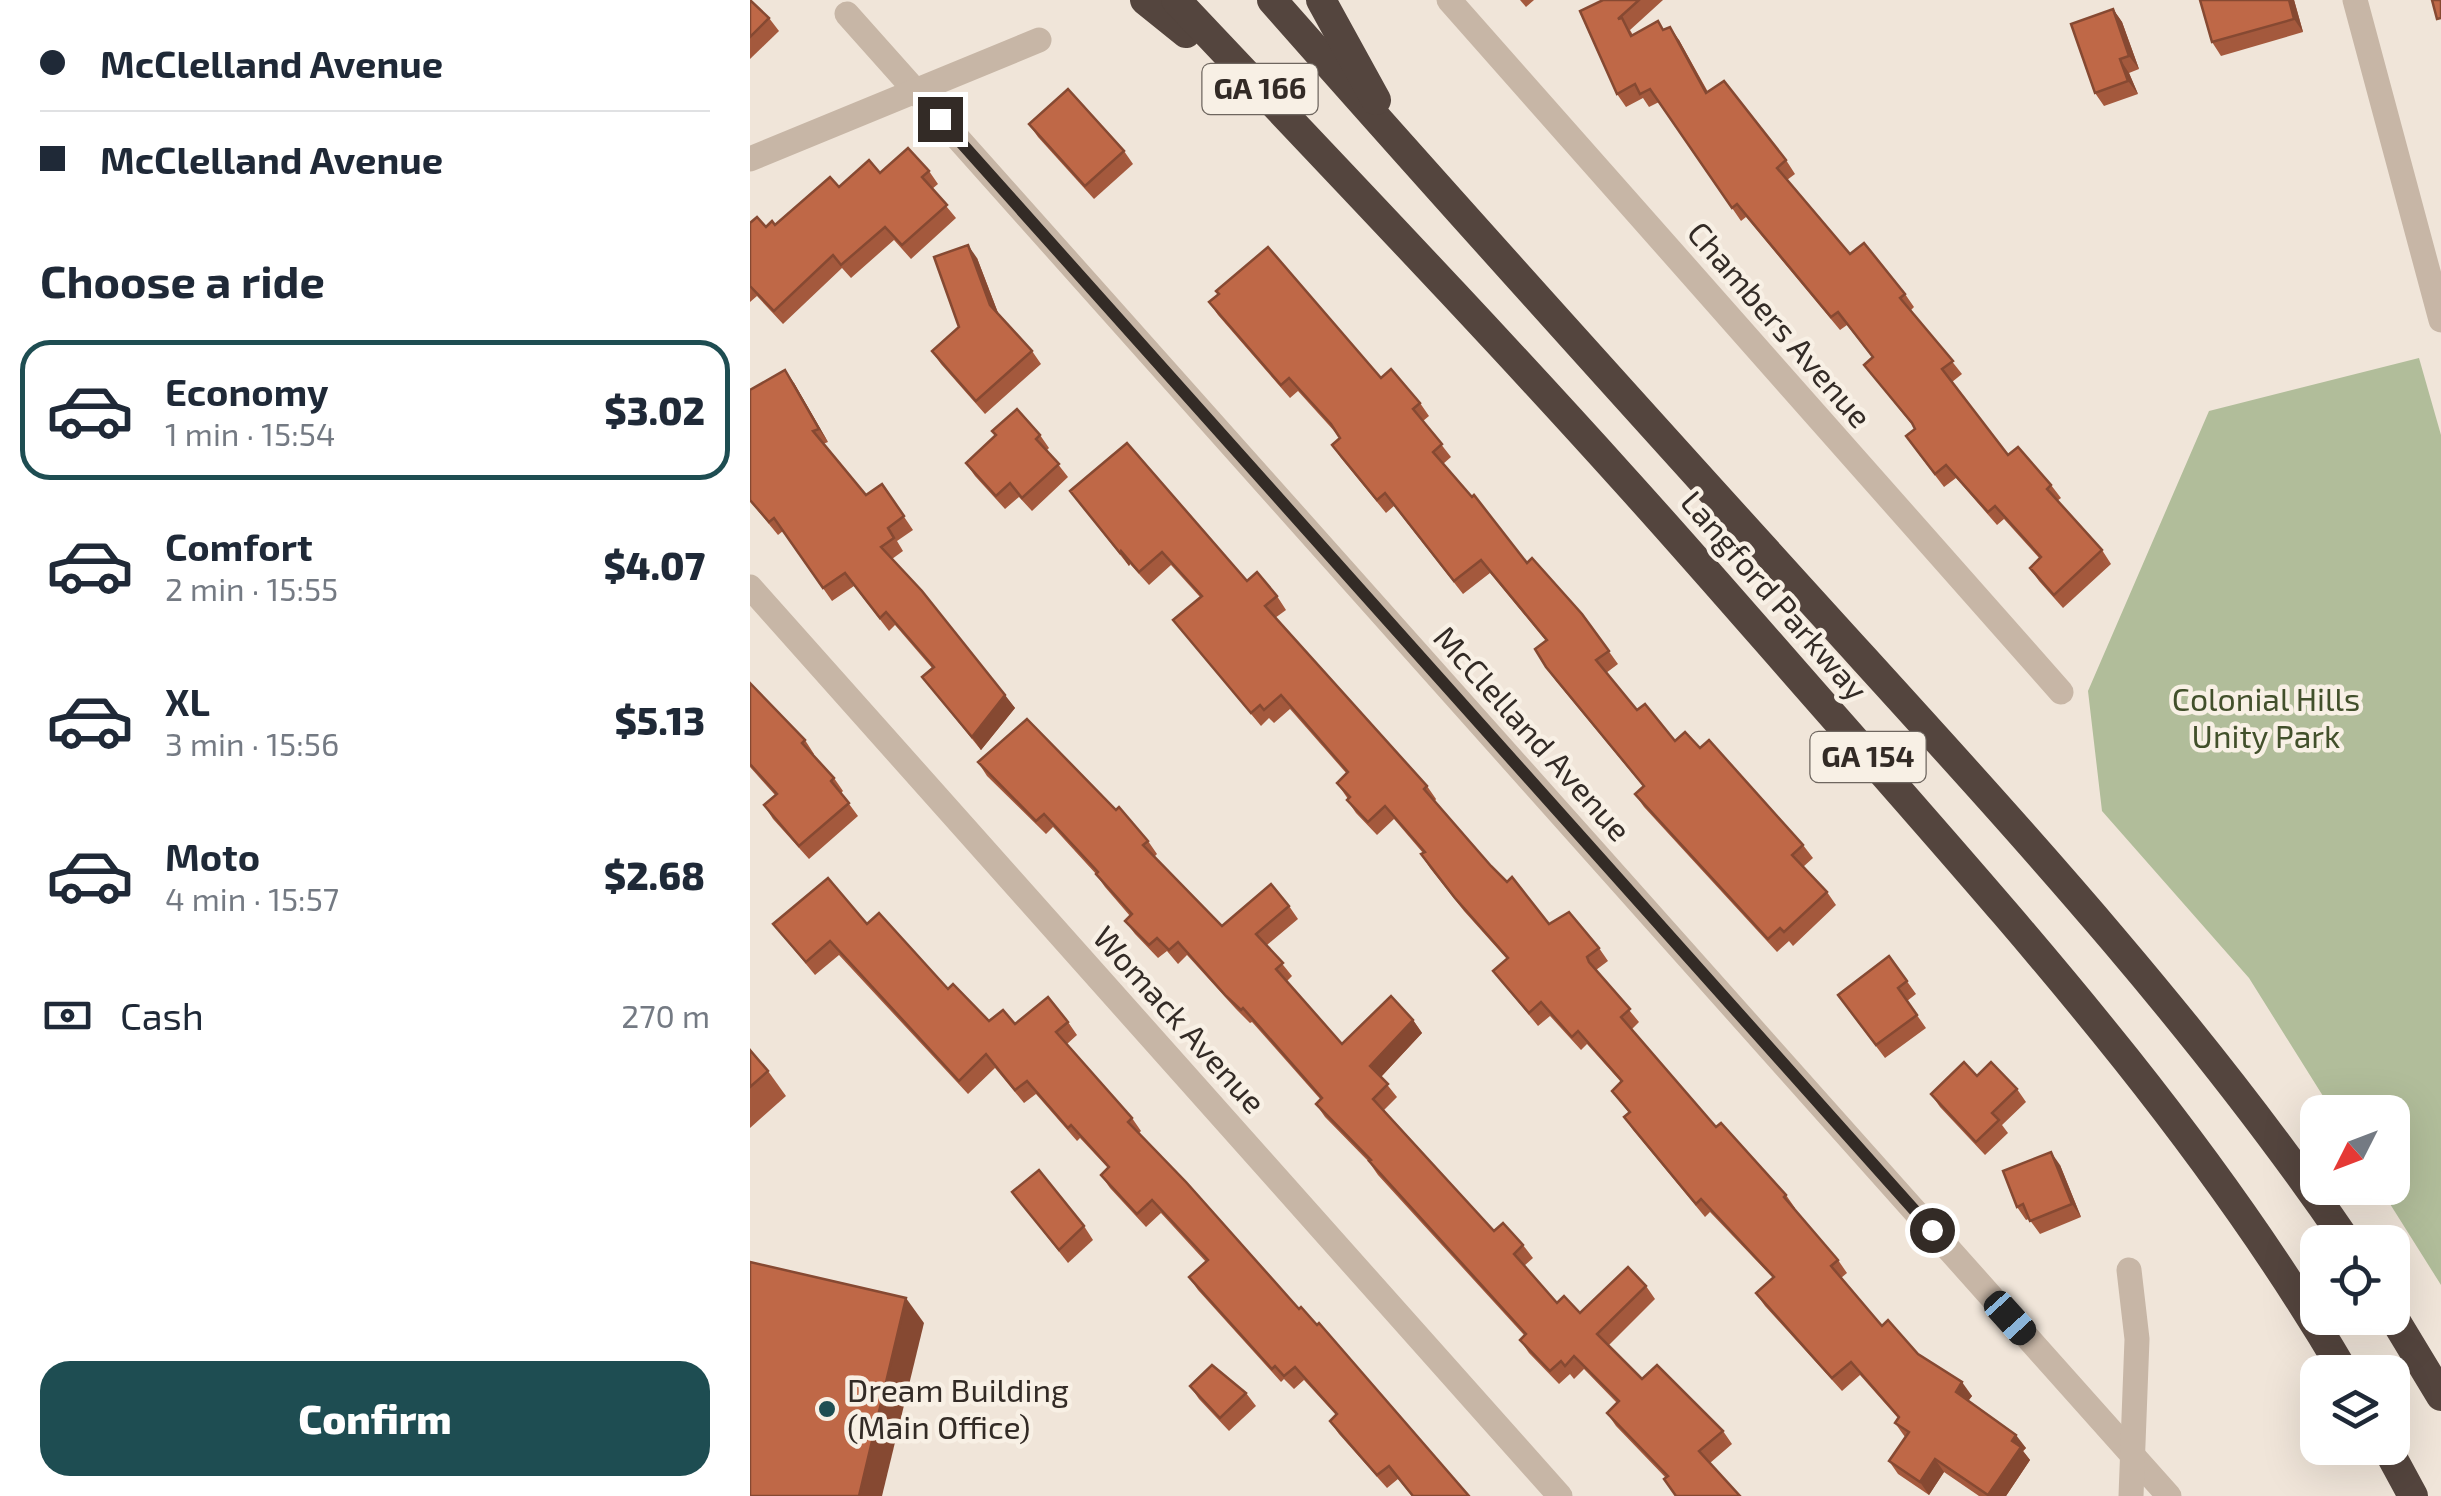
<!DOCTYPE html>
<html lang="en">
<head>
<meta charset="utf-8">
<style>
  :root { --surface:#fff; --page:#f6f6f7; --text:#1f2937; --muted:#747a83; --line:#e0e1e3; --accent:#1e4d52 }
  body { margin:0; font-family:"Exo 2",sans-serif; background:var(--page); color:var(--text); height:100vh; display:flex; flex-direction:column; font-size:38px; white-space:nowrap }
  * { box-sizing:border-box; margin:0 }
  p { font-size:32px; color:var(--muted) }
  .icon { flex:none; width:55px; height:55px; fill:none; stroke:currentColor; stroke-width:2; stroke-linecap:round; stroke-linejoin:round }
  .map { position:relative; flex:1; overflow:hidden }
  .panel { display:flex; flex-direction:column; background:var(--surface); width:750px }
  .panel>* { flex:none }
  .banner { display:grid; align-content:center; height:220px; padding:0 40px; background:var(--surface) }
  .needle { width:65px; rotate:228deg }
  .controls { position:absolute; left:1550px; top:1095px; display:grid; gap:20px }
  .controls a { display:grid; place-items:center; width:110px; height:110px; border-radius:20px; background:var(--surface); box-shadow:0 10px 40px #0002; font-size:50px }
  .end { position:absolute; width:45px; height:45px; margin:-22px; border:12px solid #332b26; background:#fff; box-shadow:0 0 0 5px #fff }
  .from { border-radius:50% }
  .car { position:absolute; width:30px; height:60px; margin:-30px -15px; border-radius:12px; box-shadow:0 0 8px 2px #0007; background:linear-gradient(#222 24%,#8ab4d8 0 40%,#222 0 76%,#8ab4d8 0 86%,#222 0) }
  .banner b { display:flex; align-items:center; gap:35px; height:95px; font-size:38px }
  .banner b+b { border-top:2px solid var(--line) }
  .banner i { width:25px; height:25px; background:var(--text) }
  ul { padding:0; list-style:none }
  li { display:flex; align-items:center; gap:30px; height:140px; margin:0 20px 15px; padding:0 20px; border:5px solid transparent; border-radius:30px }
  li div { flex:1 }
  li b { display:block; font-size:38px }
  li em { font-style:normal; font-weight:800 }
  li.active { border-color:var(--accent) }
  li>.icon { width:90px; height:90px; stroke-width:1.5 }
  h2 { padding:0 40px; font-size:45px; line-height:120px }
  .pay { display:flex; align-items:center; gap:25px; height:110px; padding:0 40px; font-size:38px }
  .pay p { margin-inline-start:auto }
  .button { display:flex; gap:20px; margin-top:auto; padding:20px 40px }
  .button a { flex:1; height:115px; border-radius:30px; background:var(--accent); color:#fff; font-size:40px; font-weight:800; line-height:115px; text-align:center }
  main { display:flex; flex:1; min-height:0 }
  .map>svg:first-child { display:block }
</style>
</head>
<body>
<main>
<section class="panel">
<div class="banner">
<b><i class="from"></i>McClelland Avenue</b>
<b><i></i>McClelland Avenue</b>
</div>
<h2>Choose a ride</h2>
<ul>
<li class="active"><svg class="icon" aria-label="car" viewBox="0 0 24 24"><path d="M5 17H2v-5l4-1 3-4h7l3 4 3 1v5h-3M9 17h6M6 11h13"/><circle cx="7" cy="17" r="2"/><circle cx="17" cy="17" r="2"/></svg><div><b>Economy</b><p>1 min · 15:54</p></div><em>$3.02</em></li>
<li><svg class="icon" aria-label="car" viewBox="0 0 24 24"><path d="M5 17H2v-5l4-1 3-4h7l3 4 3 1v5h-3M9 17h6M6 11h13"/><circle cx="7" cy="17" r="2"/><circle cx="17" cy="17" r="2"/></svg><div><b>Comfort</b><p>2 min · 15:55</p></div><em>$4.07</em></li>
<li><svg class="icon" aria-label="car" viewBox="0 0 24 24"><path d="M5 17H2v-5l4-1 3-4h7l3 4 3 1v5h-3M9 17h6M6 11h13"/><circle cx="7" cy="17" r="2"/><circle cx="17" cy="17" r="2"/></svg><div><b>XL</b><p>3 min · 15:56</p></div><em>$5.13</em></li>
<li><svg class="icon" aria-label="car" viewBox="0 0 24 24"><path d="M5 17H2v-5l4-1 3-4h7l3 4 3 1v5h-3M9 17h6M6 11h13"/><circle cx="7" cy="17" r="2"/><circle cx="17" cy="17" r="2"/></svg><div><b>Moto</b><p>4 min · 15:57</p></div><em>$2.68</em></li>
</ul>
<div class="pay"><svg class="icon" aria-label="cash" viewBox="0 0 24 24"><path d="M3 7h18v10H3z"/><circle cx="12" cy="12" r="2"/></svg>Cash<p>270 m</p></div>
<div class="button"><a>Confirm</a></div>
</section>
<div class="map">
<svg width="1691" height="1496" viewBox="0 0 1691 1496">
  <rect width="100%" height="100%" fill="#f0e5d9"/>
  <path fill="#b1bd9a" d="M1669,358L1691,435V1285L1630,1188H1642V1112H1583L1499,978L1352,811L1338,691L1459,411Z"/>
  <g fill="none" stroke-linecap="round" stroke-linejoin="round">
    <g stroke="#c7b6a6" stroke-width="25">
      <path d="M699,0L1311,692"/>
      <path d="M1605,0L1691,320"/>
      <path d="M97,14L1419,1496"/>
      <path d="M0,159L289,40"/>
      <path d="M0,587L810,1496"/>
      <path d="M1379,1270L1387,1339L1381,1496"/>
    </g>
    <g stroke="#54453e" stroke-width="30">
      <path d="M395,0L436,33"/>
      <path d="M426,0C575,158 726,315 872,477C951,564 1028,654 1106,742C1283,944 1458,1140 1594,1372"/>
      <path d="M522,0C708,211 896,419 1085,627C1265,825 1446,1021 1597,1242"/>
      <path d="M571,0L626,100"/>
      <path d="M1642,1315L1691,1396"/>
      <path d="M1637,1448L1663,1496"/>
    </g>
  </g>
  <g fill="#a4593d">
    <path d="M0,0L19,18L29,31L0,59Z"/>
    <path d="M770,0H784L776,7Z"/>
    <path d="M853,0H913L880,30L883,35L914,30L929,40L958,92L1036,160L1045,174L1037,180L1100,254L1155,294L1164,307L1161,310L1212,374L1202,382L1258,455L1301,485L1311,498L1307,501L1352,550L1361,564L1313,608L1289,581L1280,568L1290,559L1254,519L1247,525L1206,478L1194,487L1165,449L1164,427L1114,365L1123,358L1097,325L1090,330L996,217L991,221L909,102L899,107L893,98L876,107L867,94Z"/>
    <path d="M1544,0L1553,32L1471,56L1462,42Z"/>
    <path d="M1363,9L1372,22L1389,69L1379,73L1388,94L1354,106L1345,93Z"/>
    <path d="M279,124L374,151L383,164L344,199L288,137Z"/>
    <path d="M179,171L188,184L182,189L206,218L161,259L144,240L101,278L92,268L33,324L7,296L0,302V223L16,227L25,225L89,187L130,173Z"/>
    <path d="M227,258L248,313L282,351L291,364L235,414L191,364L182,351L209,327Z"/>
    <path d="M459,302L631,378L670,403L679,416L673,421L701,457L693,464L777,563L832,614L868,664L856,673L887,710L925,741L950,748L1053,845L1063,858L1053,867L1077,892L1086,905L1043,946L1039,941L1027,952L894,807L885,794L893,786L806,681L796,667V641L740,573L713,594L644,506L636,513L591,458L582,445L590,438L586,433L548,391L540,398L468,315Z"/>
    <path d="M44,383L78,442L73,444L116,495L132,484L163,530L147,541L153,551L142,559L265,708L231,750L172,677L182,668L145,625L139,631L104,586L82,601L33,531L28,535L0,501V390Z"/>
    <path d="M246,435H290L299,448L297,450L318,477L282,511L269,497L255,509L225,476L216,463Z"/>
    <path d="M320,491L527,596L536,610L525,618L677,786L686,799L685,801L741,866L799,924L849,948L858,961L846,970L889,1022L882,1029L966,1127L1036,1195L1045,1208L1044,1209L1088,1260L1097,1273L1091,1278L1132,1326L1222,1396L1218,1401L1276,1448L1273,1451L1280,1460L1256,1496H1229L1194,1472L1179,1495L1148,1474L1139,1461L1155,1437L1145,1423L1148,1418L1110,1375L1092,1391L1015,1306L1006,1293L1023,1278L960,1212L955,1217L883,1130L874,1117L879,1113L862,1091L871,1082L837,1044L831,1050L800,1016L788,1026L743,971L757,959L714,911L680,868L671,854L673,853L644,819L627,835L606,813L597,800L598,799L587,783L597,774L540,709L524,723L519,718L511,726L423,620L450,597L421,565L399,585L380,564L379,566Z"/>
    <path d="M0,683L55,740L64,754L63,755L84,778L93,791L91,793L108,816L59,859L23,819L14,805L25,795L0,767Z"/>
    <path d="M228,762L398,841L407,854L404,857L472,926L539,906L548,919L517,945L542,976L537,981L592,1044L663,1020L672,1033L631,1077L647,1097L634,1110L744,1231L773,1245L783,1258L774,1266L807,1303L830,1313L896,1286L905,1299L859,1345L892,1379L973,1431L982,1444L960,1463L916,1478L866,1426L857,1413L867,1403L834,1369L824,1379L820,1374L809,1384L779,1353L770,1340L774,1335L628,1175L619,1162L575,1117L566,1104L571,1100L502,1022L500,1023L486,1009L437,955L428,964L417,951L408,958L385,934L375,921L380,916L355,887L346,874L303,827L296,834L237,776Z"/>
    <path d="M23,924H117L239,1021L265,1024L318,1022L327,1035L317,1044L382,1118L391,1131L389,1133L719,1496H662L648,1479L637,1488L589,1434L580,1421L586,1415L554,1380L544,1389L534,1379L531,1382L448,1290L439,1277L456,1262L411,1213L396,1227L360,1188L351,1175L358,1168L330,1138L327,1141L286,1094L274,1103L245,1068L218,1094L89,955L65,975Z"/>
    <path d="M1139,956L1166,994L1157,1001L1176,1028L1135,1058L1097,1008Z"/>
    <path d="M0,1050L18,1071L36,1096L0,1128Z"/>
    <path d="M1227,1076L1267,1089L1276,1102L1252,1125L1258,1133L1235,1155L1190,1107L1181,1094Z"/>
    <path d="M1310,1165L1331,1217L1290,1234L1279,1219L1276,1220L1267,1207Z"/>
    <path d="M262,1192L334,1226L343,1240L318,1263Z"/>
    <path d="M440,1386L496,1393L506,1406L479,1431L449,1399Z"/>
  </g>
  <g fill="#864932">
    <path d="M1539,0H1544L1553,32L1544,19Z"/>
    <path d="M1363,9L1372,22L1389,69L1379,56Z"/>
    <path d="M920,27L929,40L965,106L956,93Z"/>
    <path d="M1370,59L1379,73L1388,94L1378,81Z"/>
    <path d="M218,245L227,258L250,318L240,305Z"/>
    <path d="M35,370L44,383L78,442L69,429Z"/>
    <path d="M371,551L380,564L379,566L370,553Z"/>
    <path d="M255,695L265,708L231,750L222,737Z"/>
    <path d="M663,1020L672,1033L629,1079L620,1066Z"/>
    <path d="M1301,1152L1310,1165L1331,1217L1322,1204Z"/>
    <path d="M156,1298L174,1323L132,1496H109Z"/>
    <path d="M1212,1382L1222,1396L1215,1405L1206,1392Z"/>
    <path d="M1266,1435L1276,1448L1273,1451L1280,1460L1256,1496H1239L1262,1441Z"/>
    <path d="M1185,1459L1194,1472L1179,1495L1170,1482Z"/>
  </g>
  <g fill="#bf6847" stroke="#864932" stroke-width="2.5">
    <path d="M0,0L19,18L0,37Z"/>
    <path d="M853,0H889L868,19L872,18L881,36L908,21L913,30L920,27L956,93L974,81L1036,160L1027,168L1100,254L1114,243L1155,294L1150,298L1203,361L1192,369L1258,455L1268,447L1301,485L1297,489L1352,550L1304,595L1280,568L1291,557L1245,506L1238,512L1196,465L1185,474L1156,436L1165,429L1162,423L1114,365L1123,357L1088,312L1081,317L987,204L982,208L900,89L890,94L885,84L867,94L830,11Z"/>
    <path d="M1450,0H1539L1544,19L1462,42Z"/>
    <path d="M1682,0H1691V18L1687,19Z"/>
    <path d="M1363,9L1379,56L1370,59L1378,81L1345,93L1321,24Z"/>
    <path d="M318,89L374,151L335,186L279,124Z"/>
    <path d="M158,148L179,171L172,177L197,205L152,245L135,227L91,265L83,255L24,311L0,286V223L7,217L16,227L22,221L25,225L80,177L89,187L119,160L130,173Z"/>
    <path d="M218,245L240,305L282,351L226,401L182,351L209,327L184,257Z"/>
    <path d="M518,247L631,378L641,369L670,403L663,409L692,444L683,452L722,497L724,495L777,563L782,558L832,614L859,651L846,660L887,710L895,704L925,741L935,732L950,748L959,740L1053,845L1042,855L1077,892L1034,932L1030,928L1018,939L885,794L894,786L796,667L785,649L797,640L731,560L704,581L635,493L627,500L582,445L590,438L581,424L539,378L531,385L459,302L469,294L466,291Z"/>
    <path d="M35,370L69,429L63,431L116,495L132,484L154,516L138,528L144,538L131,547L172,591L255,695L222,737L172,677L184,667L136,612L130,618L95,573L73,588L24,518L19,522L0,500V390Z"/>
    <path d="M267,409L290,435L286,439L309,464L272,498L260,483L246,496L216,463L246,435L242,431Z"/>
    <path d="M377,443L497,581L507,572L527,596L515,606L677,786L674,789L741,866L757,882L762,877L799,924L819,912L849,948L837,957L839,962L880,1009L871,1017L966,1127L971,1123L1036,1195L1034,1197L1088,1260L1081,1266L1132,1326L1138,1320L1168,1354L1212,1382L1206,1392L1266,1435L1262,1441L1271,1447L1238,1495L1185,1459L1170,1482L1139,1461L1159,1432L1145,1423L1149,1417L1101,1362L1082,1378L1006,1293L1024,1277L951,1199L946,1204L874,1117L880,1112L862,1091L872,1081L828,1031L822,1037L791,1002L779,1013L743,971L758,958L705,898L671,854L675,852L635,806L618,822L597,800L600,797L587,783L598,772L531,695L514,710L510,705L501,713L423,620L452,596L412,552L389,572L371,551L370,553L320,491Z"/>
    <path d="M0,683L55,740L52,743L84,778L81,781L99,803L49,846L14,805L27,794L0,764Z"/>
    <path d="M277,719L366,810L369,807L398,841L393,845L472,926L521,884L539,906L506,934L533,963L526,969L592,1044L641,996L663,1020L620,1066L638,1084L623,1099L744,1231L753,1223L773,1245L764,1254L807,1303L814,1296L830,1313L878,1267L896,1286L847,1334L892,1379L907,1365L973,1431L949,1451L990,1496H926L914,1479L918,1476L857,1413L869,1401L824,1356L815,1366L811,1361L800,1371L770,1340L776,1334L619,1161L621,1160L566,1104L572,1098L493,1008L491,1010L476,996L428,942L419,950L407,938L399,945L375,921L382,914L346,874L348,872L294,814L286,821L228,762Z"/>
    <path d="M78,878L117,924L129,913L198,989L203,984L239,1021L253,1010L265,1024L298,997L318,1022L306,1032L382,1118L378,1122L436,1182L549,1309L551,1307L567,1325L569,1323L719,1496H663L639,1466L627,1475L580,1421L587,1414L545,1367L534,1376L525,1366L522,1369L439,1277L458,1260L402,1200L387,1214L351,1175L359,1167L321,1125L318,1128L277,1081L265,1090L236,1054L209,1081L80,941L56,962L23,924Z"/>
    <path d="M1139,956L1157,981L1148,988L1167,1015L1126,1045L1088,995Z"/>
    <path d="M0,1050L18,1071L0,1087Z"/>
    <path d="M1214,1062L1227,1076L1241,1062L1267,1089L1242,1113L1249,1120L1226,1142L1181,1094Z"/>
    <path d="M1301,1152L1322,1204L1280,1221L1273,1204L1267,1207L1253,1171Z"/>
    <path d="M289,1170L334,1226L309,1250L262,1192Z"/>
    <path d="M0,1262L156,1298L109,1496H0Z"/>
    <path d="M462,1365L496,1393L470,1418L440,1386Z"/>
  </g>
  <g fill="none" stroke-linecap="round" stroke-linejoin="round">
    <path stroke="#332b26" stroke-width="12" d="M190,119L1182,1230"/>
  </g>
  <circle fill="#1e4d52" stroke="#f8f0e5" stroke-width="4" cx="77" cy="1409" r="10"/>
  <g text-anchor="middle" stroke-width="9" stroke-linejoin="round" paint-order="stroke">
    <g fill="#f8f0e5" stroke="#6e665f" stroke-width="2.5">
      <rect x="452.5" y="64" width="115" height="50" rx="8"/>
      <rect x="1060.5" y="732" width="115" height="50" rx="8"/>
    </g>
    <g font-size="30" font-weight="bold" fill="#332b26">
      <text x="510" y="99">GA 166</text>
      <text x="1118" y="767">GA 154</text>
    </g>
    <g font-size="32" fill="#332b26" stroke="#f8f0e5">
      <text transform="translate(1029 325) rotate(49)" y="11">Chambers Avenue</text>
      <text transform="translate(1024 596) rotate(49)" y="11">Langford Parkway</text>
      <text transform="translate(782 734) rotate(48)" y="11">McClelland Avenue</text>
      <text transform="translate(429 1020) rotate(48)" y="11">Womack Avenue</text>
    </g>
    <g font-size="32" fill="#42502b" stroke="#f8f0e5">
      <text x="1516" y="711">Colonial Hills<tspan x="1516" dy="37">Unity Park</tspan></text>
    </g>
    <g font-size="32" fill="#332b26" stroke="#f8f0e5" text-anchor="start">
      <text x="97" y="1402">Dream Building<tspan x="97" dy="37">(Main Office)</tspan></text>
    </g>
  </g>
</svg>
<div class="controls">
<a><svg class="needle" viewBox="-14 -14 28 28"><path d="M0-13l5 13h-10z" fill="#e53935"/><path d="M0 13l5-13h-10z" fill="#747a83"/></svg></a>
<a><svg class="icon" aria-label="locate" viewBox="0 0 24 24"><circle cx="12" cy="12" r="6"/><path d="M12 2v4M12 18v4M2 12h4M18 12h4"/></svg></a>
<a><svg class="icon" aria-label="layers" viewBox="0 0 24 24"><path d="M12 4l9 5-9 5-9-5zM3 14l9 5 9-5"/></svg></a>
</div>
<i class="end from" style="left:1182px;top:1230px"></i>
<i class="end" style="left:190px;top:119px"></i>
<i class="car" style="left:1260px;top:1318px;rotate:138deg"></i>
</div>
</main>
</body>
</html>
